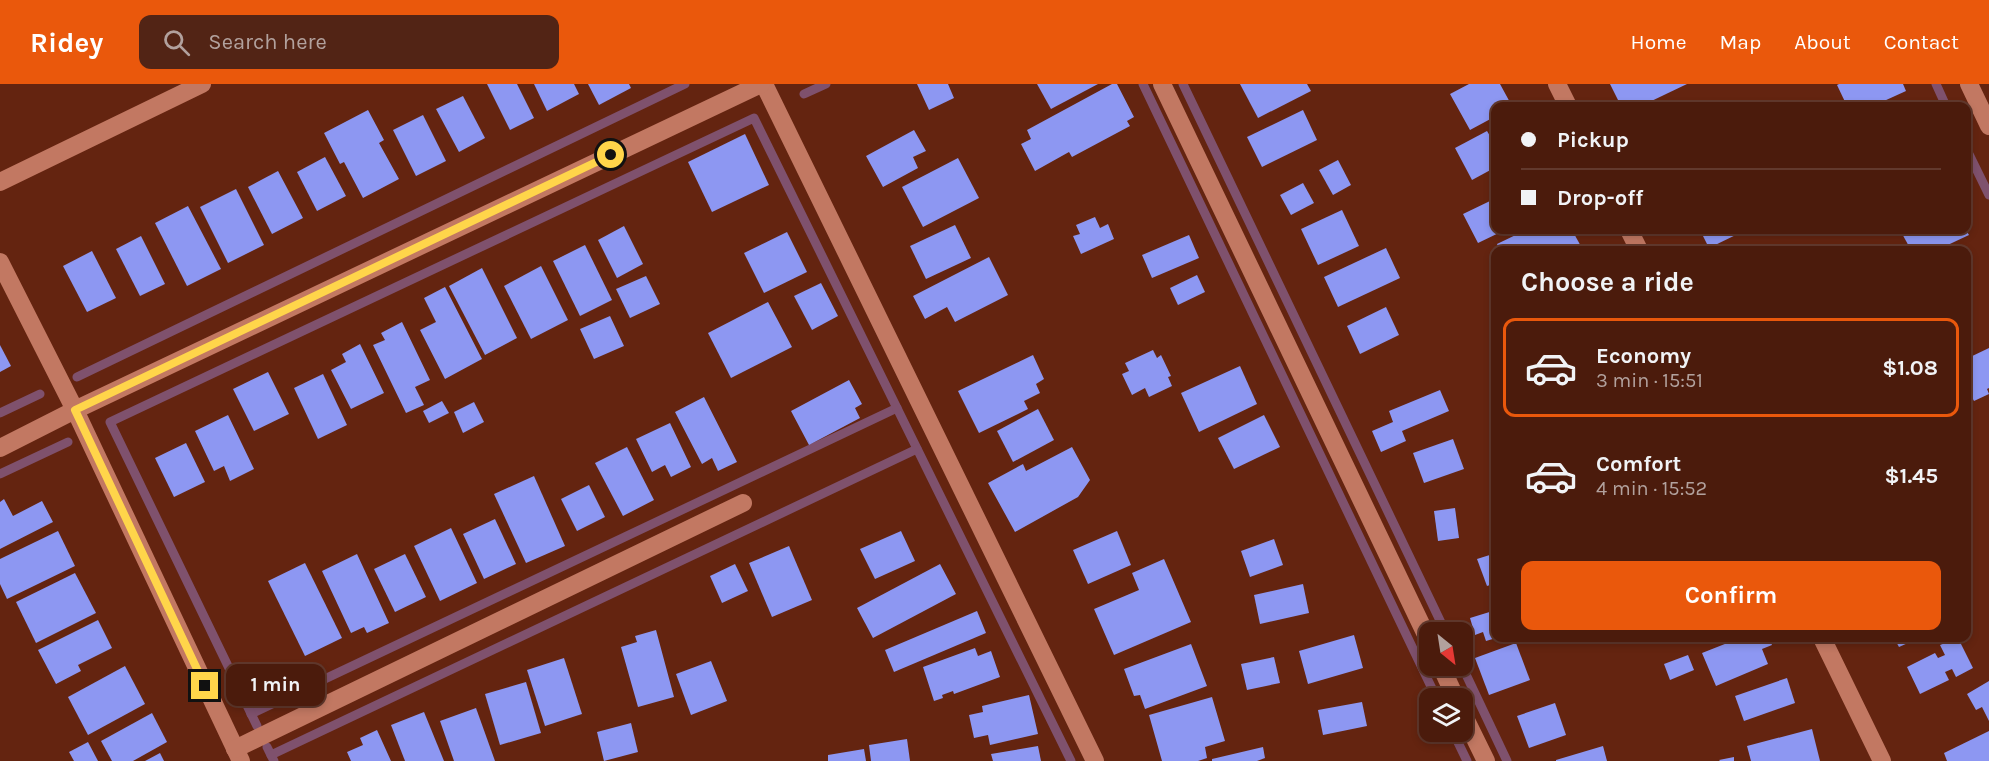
<!DOCTYPE html>
<html lang="en">
<head>
<meta charset="utf-8">
<style>
  :root { --surface:#4b1b0c; --page:#522415; --text:#f1f3f6; --muted:#b2a19d; --line:#62392d; --accent:#ea580c }
  body { margin:0; font-family:Karla,sans-serif; background:var(--page); color:var(--text); height:100vh; display:flex; flex-direction:column; font-size:22px; white-space:nowrap }
  * { box-sizing:border-box; margin:0 }
  p { font-size:20px; color:var(--muted) }
  .icon { flex:none; width:33px; height:33px; fill:none; stroke:currentColor; stroke-width:2; stroke-linecap:round; stroke-linejoin:round }
  .map { position:relative; flex:1; overflow:hidden }
  .sheet { position:absolute; left:1491px; top:162px; width:480px; height:396px; display:flex; flex-direction:column; background:var(--surface); border-radius:12px; box-shadow:0 3px 9px #0003,0 0 0 2px var(--line) }
  .sheet>* { flex:none }
  .guide { position:absolute; left:1491px; top:18px; width:480px; height:132px; border-radius:12px; box-shadow:0 3px 9px #0003,0 0 0 2px var(--line); display:grid; align-content:center; height:132px; padding:0 30px; background:var(--surface) }
  .needle { width:39px; rotate:150deg }
  .tools { position:absolute; left:1419px; top:538px; display:grid; gap:12px }
  .tools a { display:grid; place-items:center; width:54px; height:54px; border-radius:12px; background:var(--surface); box-shadow:0 3px 9px #0003,0 0 0 2px var(--line); font-size:30px }
  .end { position:absolute; width:27px; height:27px; margin:-14px; border:8px solid #ffd54a; background:#111; box-shadow:0 0 0 3px #111 }
  .from { border-radius:50% }
  .bubble { position:absolute; height:42px; border-radius:12px; background:var(--surface); box-shadow:0 3px 9px #0003,0 0 0 2px var(--line); font-size:20px; font-weight:700; line-height:42px; text-align:center }
  .guide b { display:flex; align-items:center; gap:21px; height:57px; font-size:22px }
  .guide b+b { border-top:2px solid var(--line) }
  .guide i { width:15px; height:15px; background:var(--text) }
  ul { padding:0; list-style:none }
  li { display:flex; align-items:center; gap:18px; height:99px; margin:0 12px 9px; padding:0 18px; border:3px solid transparent; border-radius:12px }
  li div { flex:1 }
  li b { display:block; font-size:22px }
  li em { font-style:normal; font-weight:700 }
  li.active { border-color:var(--accent) }
  li>.icon { width:54px; height:54px; stroke-width:1.5 }
  h2 { padding:0 30px; font-size:27px; line-height:72px }
  .cta { display:flex; gap:12px; margin-top:auto; padding:12px 30px }
  .cta a { flex:1; height:69px; border-radius:12px; background:var(--accent); color:#fff; font-size:24px; font-weight:700; line-height:69px; text-align:center }
  header { display:flex; align-items:center; gap:36px; box-sizing:border-box; height:84px; padding:0 30px; background:var(--accent); color:#fff }
  header strong { font-size:28px }
  nav { display:flex; gap:33px; margin-inline-start:auto; font-size:21px }
  .search { width:420px; height:54px; background:var(--page); display:flex; align-items:center; gap:15px; box-sizing:border-box; padding:0 21px; border-radius:12px; color:var(--muted); font-size:22px }
  .map>svg:first-child { display:block }
</style>
</head>
<body>
<header>
<strong>Ridey</strong>
<div class="search"><svg class="icon" aria-label="search" viewBox="0 0 24 24"><circle cx="10" cy="10" r="6"/><path d="M15 15l6 6"/></svg>Search here</div>
<nav><a>Home</a><a>Map</a><a>About</a><a>Contact</a></nav>
</header>
<div class="map">
<svg width="1989" height="677" viewBox="0 0 1989 677">
  <rect width="100%" height="100%" fill="#642410"/>
  <g fill="none" stroke-linecap="round" stroke-linejoin="round">
    <g stroke="#7f516d" stroke-width="9">
      <path d="M1143,0L1437,615"/>
      <path d="M1183,0L1446,549"/>
      <path d="M1936,0L1946,22"/>
      <path d="M804,10L826,0"/>
      <path d="M1966,64L1989,111"/>
      <path d="M77,293L685,0"/>
      <path d="M0,329L40,310"/>
      <path d="M0,390L68,358"/>
      <path d="M1462,582L1507,677"/>
      <path d="M251,630L897,324"/>
      <path d="M257,642L110,338L754,34L1071,677"/>
      <path d="M1453,648L1467,677"/>
      <path d="M267,663L274,677"/>
      <path d="M271,671L917,365"/>
    </g>
  </g>
  <g fill="#8d97f2">
    <path d="M487,0H517L534,34L510,46Z"/>
    <path d="M534,0H574L579,10L547,27Z"/>
    <path d="M588,0H629L631,4L599,21Z"/>
    <path d="M917,0H948L954,14L929,26Z"/>
    <path d="M1037,0H1098L1051,25Z"/>
    <path d="M1112,0H1117L1134,33L1127,37L1130,42L1072,73L1069,68L1035,87L1021,60L1031,55L1027,46Z"/>
    <path d="M1240,0H1307L1311,7L1258,34Z"/>
    <path d="M1469,0H1500L1512,22H1496V32L1470,46L1450,10Z"/>
    <path d="M1610,0H1687L1641,22H1621Z"/>
    <path d="M1839,0H1903L1906,7L1873,22H1847L1837,1Z"/>
    <path d="M463,12L485,54L459,68L436,25Z"/>
    <path d="M1666,16L1669,22H1653Z"/>
    <path d="M368,26L384,56L379,59L399,95L363,114L344,78L340,80L324,49Z"/>
    <path d="M1303,26L1317,56L1262,83L1247,53Z"/>
    <path d="M423,31L446,77L416,92L393,46Z"/>
    <path d="M914,46L926,67L913,73L918,84L883,103L866,72Z"/>
    <path d="M1487,47L1496,62V83L1472,96L1455,64Z"/>
    <path d="M745,50L769,101L712,128L688,78Z"/>
    <path d="M325,73L346,112L317,127L297,88Z"/>
    <path d="M958,74L979,114L923,143L902,103Z"/>
    <path d="M1338,76L1351,101L1333,111L1319,86Z"/>
    <path d="M278,87L303,134L272,150L248,103Z"/>
    <path d="M1303,99L1314,119L1291,131L1280,111Z"/>
    <path d="M236,105L264,161L228,179L200,123Z"/>
    <path d="M1490,117L1496,129V146H1505L1478,159L1463,130Z"/>
    <path d="M188,122L221,185L187,202L155,139Z"/>
    <path d="M1342,126L1359,162L1318,181L1301,145Z"/>
    <path d="M1095,133L1100,144L1108,140L1114,155L1081,170L1073,152L1080,150L1076,141Z"/>
    <path d="M955,141L971,174L926,195L910,162Z"/>
    <path d="M624,142L643,180L617,194L598,156Z"/>
    <path d="M1526,146H1572L1583,166H1500L1497,160Z"/>
    <path d="M1700,146H1746L1709,164Z"/>
    <path d="M1900,146H1966L1969,151L1937,166H1911Z"/>
    <path d="M787,148L807,188L764,209L744,169Z"/>
    <path d="M1189,151L1199,174L1152,194L1142,171Z"/>
    <path d="M141,152L165,200L140,212L116,165Z"/>
    <path d="M585,161L612,216L580,232L553,177Z"/>
    <path d="M1386,164L1400,194L1338,223L1324,193Z"/>
    <path d="M92,167L116,214L87,228L63,182Z"/>
    <path d="M989,173L1008,211L955,238L947,223L925,235L913,212Z"/>
    <path d="M541,182L568,236L531,255L504,202Z"/>
    <path d="M482,184L517,254L485,271L449,202Z"/>
    <path d="M1197,191L1205,208L1178,221L1170,204Z"/>
    <path d="M646,192L660,220L630,234L616,205Z"/>
    <path d="M821,199L838,232L812,246L794,212Z"/>
    <path d="M445,203L482,275L445,295L420,246L436,238L424,214Z"/>
    <path d="M768,218L792,263L731,294L708,249Z"/>
    <path d="M1386,223L1399,251L1360,270L1347,242Z"/>
    <path d="M610,232L624,262L594,275L580,245Z"/>
    <path d="M402,238L430,296L415,303L424,321L406,329L373,261L385,256L381,249Z"/>
    <path d="M360,260L384,309L351,325L331,286L346,278L342,270Z"/>
    <path d="M0,261L11,282L0,288Z"/>
    <path d="M1989,264V304L1987,305L1989,310L1974,317L1966,302V275Z"/>
    <path d="M1153,266L1157,274L1161,271L1171,292L1168,293L1172,302L1149,313L1145,304L1132,311L1122,290L1129,287L1125,279Z"/>
    <path d="M1033,271L1044,295L1036,300L1040,309L1024,317L1028,325L979,349L958,307Z"/>
    <path d="M1240,282L1257,320L1199,348L1181,309Z"/>
    <path d="M268,288L289,330L254,347L233,305Z"/>
    <path d="M323,290L347,341L318,355L294,304Z"/>
    <path d="M849,296L862,320L855,324L860,334L809,361L791,327Z"/>
    <path d="M1440,306L1449,327L1402,347L1406,357L1381,368L1372,347L1393,338L1389,327Z"/>
    <path d="M704,313L737,378L718,387L712,374L702,380L675,328Z"/>
    <path d="M442,317L449,329L429,339L423,327Z"/>
    <path d="M474,318L484,338L463,349L454,328Z"/>
    <path d="M1038,325L1054,356L1013,378L997,347Z"/>
    <path d="M228,331L254,385L230,397L224,382L214,387L195,347Z"/>
    <path d="M1264,331L1280,363L1234,385L1218,354Z"/>
    <path d="M670,339L691,383L671,393L665,381L652,388L636,355Z"/>
    <path d="M1453,355L1464,385L1424,399L1413,369Z"/>
    <path d="M186,359L205,398L174,413L155,374Z"/>
    <path d="M627,363L654,416L623,432L595,379Z"/>
    <path d="M1072,363L1090,396L1078,413L1015,448L988,399L1023,380L1026,387Z"/>
    <path d="M534,392L565,462L526,479L494,410Z"/>
    <path d="M589,401L605,433L577,447L561,415Z"/>
    <path d="M4,415L13,432L42,417L53,438L0,465V418Z"/>
    <path d="M1455,424L1459,454L1438,457L1434,427Z"/>
    <path d="M495,435L516,480L484,495L463,450Z"/>
    <path d="M451,444L477,499L440,517L414,462Z"/>
    <path d="M58,447L75,482L7,515L0,500V475Z"/>
    <path d="M901,447L915,477L875,495L860,465Z"/>
    <path d="M1117,447L1131,481L1088,500L1073,466Z"/>
    <path d="M1274,455L1283,481L1250,493L1241,467Z"/>
    <path d="M789,462L812,516L772,533L749,479Z"/>
    <path d="M1496,469V499L1487,502L1477,475Z"/>
    <path d="M357,470L389,539L367,549L364,543L351,549L322,487Z"/>
    <path d="M405,470L426,513L395,528L374,485Z"/>
    <path d="M1164,475L1191,538L1114,571L1094,525L1139,506L1132,489Z"/>
    <path d="M305,479L342,554L305,572L268,497Z"/>
    <path d="M735,480L748,507L722,519L710,492Z"/>
    <path d="M940,480L956,510L873,554L857,524Z"/>
    <path d="M75,489L96,529L36,559L16,518Z"/>
    <path d="M1303,500L1309,529L1260,540L1254,511Z"/>
    <path d="M1496,526V554L1486,557L1483,548L1475,551L1470,534Z"/>
    <path d="M977,527L986,549L894,588L885,566Z"/>
    <path d="M98,536L112,564L78,581L81,587L56,600L38,566Z"/>
    <path d="M656,546L674,613L638,623L621,563L637,558L635,552Z"/>
    <path d="M1354,551L1363,584L1308,600L1299,567Z"/>
    <path d="M1740,554H1769L1772,561L1762,565L1768,580L1716,602L1702,569Z"/>
    <path d="M1894,554H1919L1899,563Z"/>
    <path d="M1958,554L1973,584L1956,593L1952,585L1945,588L1949,596L1920,610L1907,583L1935,569L1938,574L1945,571L1940,561Z"/>
    <path d="M1516,559L1530,596L1489,611L1475,574Z"/>
    <path d="M1191,560L1207,602L1145,625L1140,611L1134,612L1124,585Z"/>
    <path d="M975,564L978,572L991,567L1000,593L954,610L953,607L942,611L943,614L934,617L923,583Z"/>
    <path d="M1688,571L1694,586L1670,596L1664,580Z"/>
    <path d="M1274,573L1280,599L1247,606L1241,580Z"/>
    <path d="M564,574L582,630L545,642L527,586Z"/>
    <path d="M711,577L727,617L691,631L676,590Z"/>
    <path d="M125,582L145,620L88,651L68,613Z"/>
    <path d="M1787,594L1795,619L1744,637L1735,612Z"/>
    <path d="M1989,597V637L1982,623L1976,626L1967,610Z"/>
    <path d="M526,598L541,649L500,661L485,610Z"/>
    <path d="M1029,611L1038,650L990,661L988,651L974,654L969,631L983,628L982,622Z"/>
    <path d="M1212,613L1225,657L1205,663L1207,674L1198,677H1162L1149,631Z"/>
    <path d="M1362,618L1367,642L1323,651L1318,626Z"/>
    <path d="M1555,619L1566,651L1529,664L1517,632Z"/>
    <path d="M476,624L495,677H454L440,637Z"/>
    <path d="M424,628L444,677H405L391,641Z"/>
    <path d="M152,629L167,658L133,677H112L101,657Z"/>
    <path d="M631,639L638,668L604,677L597,648Z"/>
    <path d="M1812,645L1820,677H1751L1747,662Z"/>
    <path d="M377,646L391,677H351L347,668L363,661L360,654Z"/>
    <path d="M1989,647V677H1947L1944,669Z"/>
    <path d="M907,655L910,677H871L869,661Z"/>
    <path d="M88,658L98,677H74L69,668Z"/>
    <path d="M1038,662L1041,677H993L991,670Z"/>
    <path d="M1603,662L1607,677H1556V676Z"/>
    <path d="M1263,663L1265,674L1257,677H1212V675Z"/>
    <path d="M864,665L866,677H828V671Z"/>
    <path d="M160,669L164,677H145Z"/>
    <path d="M1734,673V677H1720L1719,676Z"/>
  </g>
  <g fill="none" stroke-linecap="round" stroke-linejoin="round">
    <g stroke="#c27862" stroke-width="18">
      <path d="M764,0L1095,677"/>
      <path d="M1162,0L1430,559"/>
      <path d="M1557,0L1568,22"/>
      <path d="M1969,0L1989,42"/>
      <path d="M0,98L202,0"/>
      <path d="M1629,146L1639,166"/>
      <path d="M0,178L75,326L241,677"/>
      <path d="M0,364L75,326L761,0"/>
      <path d="M1822,554L1882,677"/>
      <path d="M1441,582L1456,615"/>
      <path d="M1462,628L1486,677"/>
      <path d="M235,665L743,419"/>
    </g>
  </g>
  <g fill="none" stroke-linecap="round" stroke-linejoin="round">
    <path stroke="#ffd54a" stroke-width="8" d="M205,602L75,326L611,71"/>
  </g>
</svg>
<div class="tools">
<a><svg class="needle" viewBox="-14 -14 28 28"><path d="M0-13l5 13h-10z" fill="#e53935"/><path d="M0 13l5-13h-10z" fill="#b2a19d"/></svg></a>
<a><svg class="icon" aria-label="layers" viewBox="0 0 24 24"><path d="M12 4l9 5-9 5-9-5zM3 14l9 5 9-5"/></svg></a>
</div>
<i class="end from" style="left:611px;top:71px"></i>
<i class="end" style="left:205px;top:602px"></i>
<div class="bubble" style="left:226px;top:580px;width:99px">1 min</div>
<div class="guide">
<b><i class="from"></i>Pickup</b>
<b><i></i>Drop-off</b>
</div>
<section class="sheet">
<h2>Choose a ride</h2>
<ul>
<li class="active"><svg class="icon" aria-label="car" viewBox="0 0 24 24"><path d="M5 17H2v-5l4-1 3-4h7l3 4 3 1v5h-3M9 17h6M6 11h13"/><circle cx="7" cy="17" r="2"/><circle cx="17" cy="17" r="2"/></svg><div><b>Economy</b><p>3 min · 15:51</p></div><em>$1.08</em></li>
<li><svg class="icon" aria-label="car" viewBox="0 0 24 24"><path d="M5 17H2v-5l4-1 3-4h7l3 4 3 1v5h-3M9 17h6M6 11h13"/><circle cx="7" cy="17" r="2"/><circle cx="17" cy="17" r="2"/></svg><div><b>Comfort</b><p>4 min · 15:52</p></div><em>$1.45</em></li>
</ul>
<div class="cta"><a>Confirm</a></div>
</section>
</div>
</body>
</html>
